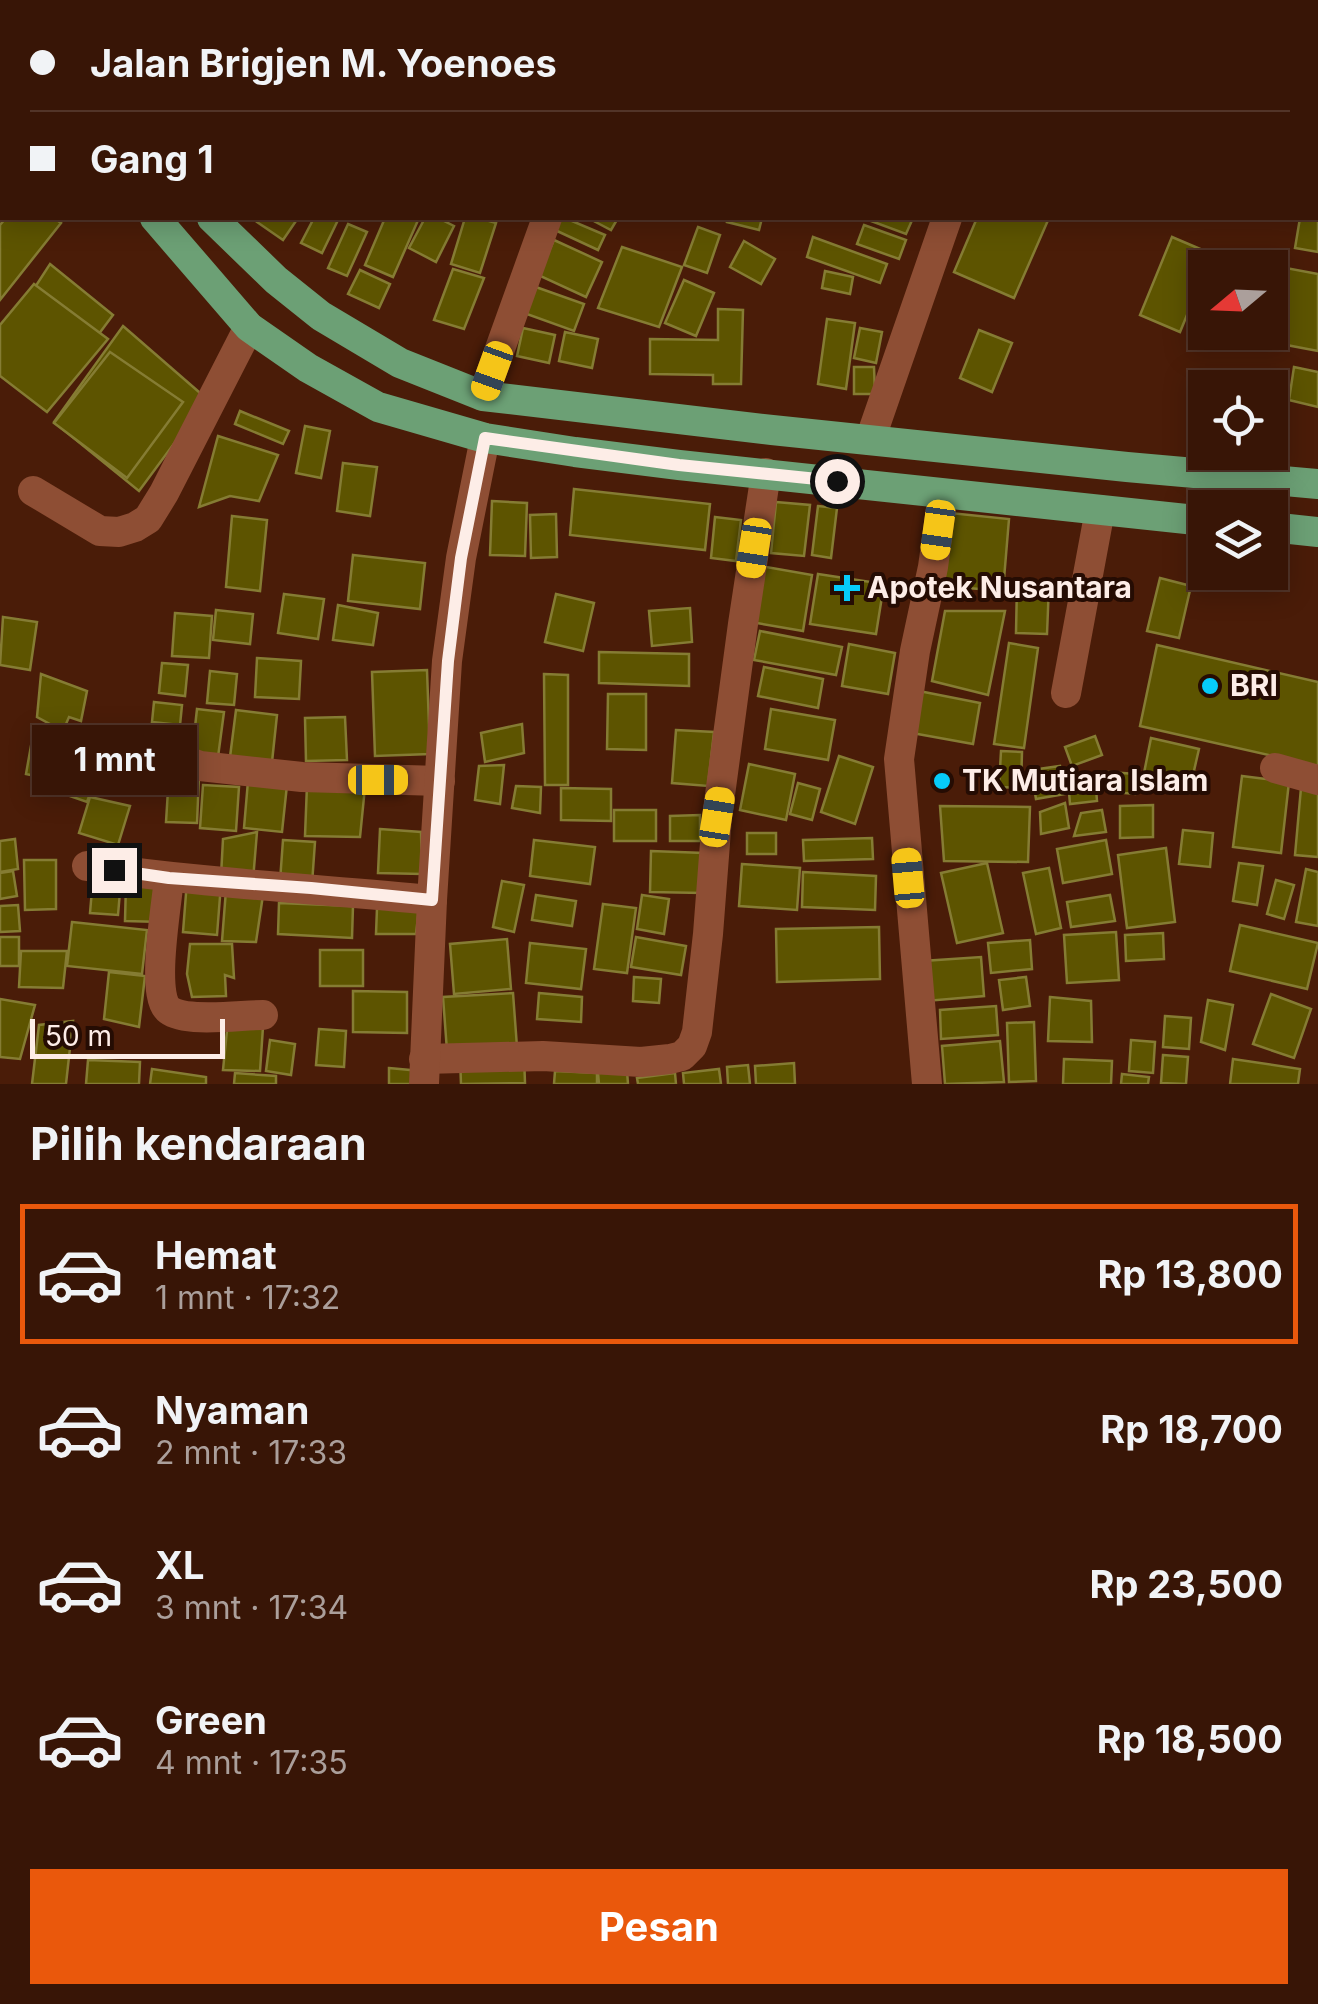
<!DOCTYPE html>
<html lang="id">
<head>
<meta charset="utf-8">
<style>
  :root { --surface:#381506; --page:#432214; --text:#f1f3f6; --muted:#ab9f9b; --line:#523428; --accent:#ea580c }
  body { margin:0; font-family:Inter,sans-serif; background:var(--page); color:var(--text); height:100vh; display:flex; flex-direction:column; font-size:38px; white-space:nowrap }
  * { box-sizing:border-box; margin:0 }
  p { font-size:32px; color:var(--muted) }
  .icon { flex:none; width:55px; height:55px; fill:none; stroke:currentColor; stroke-width:2; stroke-linecap:round; stroke-linejoin:round }
  .map { position:relative; height:1084px; overflow:hidden }
  .panel { display:flex; flex-direction:column; background:var(--surface); flex:1 }
  .panel>* { flex:none }
  .banner { position:absolute; left:0px; top:0px; width:1320px; height:220px; box-shadow:0 5px 25px #0003,0 0 0 2px var(--line); display:grid; align-content:center; height:220px; padding:0 30px; background:var(--surface) }
  .needle { width:65px; rotate:251deg }
  .tools { position:absolute; left:1188px; top:250px; display:grid; gap:20px }
  .tools a { display:grid; place-items:center; width:100px; height:100px; border-radius:0px; background:var(--surface); box-shadow:0 5px 25px #0003,0 0 0 2px var(--line); font-size:50px }
  .scale { position:absolute; left:30px; bottom:25px; width:195px; box-sizing:border-box; padding-left:10px; border:5px solid #fdede7; border-top:0; font-size:28px; line-height:35px; white-space:nowrap; color:#fdede7; -webkit-text-stroke:8px #250c03; paint-order:stroke }
  .end { position:absolute; width:45px; height:45px; margin:-22px; border:12px solid #fdede7; background:#111; box-shadow:0 0 0 5px #111 }
  .from { border-radius:50% }
  .bubble { position:absolute; height:70px; border-radius:0px; background:var(--surface); box-shadow:0 5px 25px #0003,0 0 0 2px var(--line); font-size:32px; font-weight:700; line-height:70px; text-align:center }
  .car { position:absolute; width:30px; height:60px; margin:-30px -15px; border-radius:12px; box-shadow:0 0 8px 2px #0007; background:linear-gradient(#f5c518 24%,#345 0 40%,#f5c518 0 76%,#345 0 86%,#f5c518 0) }
  .banner b { display:flex; align-items:center; gap:35px; height:95px; font-size:38px }
  .banner b+b { border-top:2px solid var(--line) }
  .banner i { width:25px; height:25px; background:var(--text) }
  ul { padding:0; list-style:none }
  li { display:flex; align-items:center; gap:30px; height:140px; margin:0 20px 15px; padding:0 10px; border:5px solid transparent; border-radius:0px }
  li div { flex:1 }
  li b { display:block; font-size:38px }
  li em { font-style:normal; font-weight:700 }
  li.active { border-color:var(--accent) }
  li>.icon { width:90px; height:90px; stroke-width:1.5 }
  h2 { padding:0 30px; font-size:45px; line-height:120px }
  .primary-button { display:flex; gap:20px; margin-top:auto; padding:20px 30px }
  .primary-button a { flex:1; height:115px; border-radius:0px; background:var(--accent); color:#fff; font-size:40px; font-weight:700; line-height:115px; text-align:center }
  .map>svg:first-child { display:block }
</style>
</head>
<body>
<div class="map">
<svg width="1318" height="1084" viewBox="0 0 1318 1084">
  <rect width="100%" height="100%" fill="#4a1c08"/>
  <g fill="#5d5400" stroke="#857c33" stroke-width="2.5">
    <path d="M1318,184V252L1295,248L1300,218H1318Z"/>
    <path d="M6,218H54L61,223L0,300V225Z"/>
    <path d="M260,218H298L283,240L257,222Z"/>
    <path d="M314,218H339L322,253L301,243Z"/>
    <path d="M385,218H419L393,277L365,265Z"/>
    <path d="M425,218H438L454,226L436,262L409,248Z"/>
    <path d="M465,218H479L496,223L480,273L451,264Z"/>
    <path d="M560,218H565L605,235L598,250L555,230Z"/>
    <path d="M588,218H618L611,230Z"/>
    <path d="M728,218H762L759,230L727,222Z"/>
    <path d="M863,218H913L906,234Z"/>
    <path d="M977,218H1049L1014,298L954,272Z"/>
    <path d="M348,224L367,232L347,276L328,268Z"/>
    <path d="M864,225L906,240L899,259L857,244Z"/>
    <path d="M698,227L720,235L707,273L684,265Z"/>
    <path d="M813,237L887,264L880,283L807,257Z"/>
    <path d="M1172,237L1212,254L1180,332L1140,315Z"/>
    <path d="M554,240L602,262L586,297L538,275Z"/>
    <path d="M744,241L775,259L761,284L730,267Z"/>
    <path d="M622,247L682,267L659,327L598,308Z"/>
    <path d="M1223,256L1318,274V351L1218,332H1270V268H1221Z"/>
    <path d="M50,264L113,315L51,398L0,354V341Z"/>
    <path d="M453,269L484,278L464,329L434,320Z"/>
    <path d="M360,270L390,284L379,308L348,294Z"/>
    <path d="M825,271L853,277L850,294L822,288Z"/>
    <path d="M684,280L714,293L696,336L665,323Z"/>
    <path d="M34,284L108,339L47,412L0,376V325Z"/>
    <path d="M533,286L584,304L574,331L524,313Z"/>
    <path d="M718,309L743,310L741,384H713V375L650,374V339L718,340Z"/>
    <path d="M827,319L855,323L846,389L818,384Z"/>
    <path d="M123,326L207,399L139,491L54,422Z"/>
    <path d="M523,328L555,335L549,363L517,356Z"/>
    <path d="M860,328L882,332L876,363L854,358Z"/>
    <path d="M979,330L1012,343L992,392L960,378Z"/>
    <path d="M565,332L598,339L592,368L559,361Z"/>
    <path d="M110,352L183,402L127,478L54,423Z"/>
    <path d="M854,367H874L875,394H854Z"/>
    <path d="M1294,367L1318,372V407L1289,400Z"/>
    <path d="M240,411L289,431L283,444L235,424Z"/>
    <path d="M305,426L330,431L321,478L296,473Z"/>
    <path d="M218,436L278,455L259,501L230,496L199,507Z"/>
    <path d="M343,463L377,467L370,516L337,511Z"/>
    <path d="M574,489L710,504L705,550L570,535Z"/>
    <path d="M492,501L527,503L525,556L490,555Z"/>
    <path d="M776,502L810,505L804,556L771,553Z"/>
    <path d="M818,506L837,508L831,558L812,555Z"/>
    <path d="M950,513L1009,519L1003,591L944,586Z"/>
    <path d="M556,514L557,557L531,558L530,515Z"/>
    <path d="M232,516L267,520L260,591L226,587Z"/>
    <path d="M715,517L741,520L736,561L711,558Z"/>
    <path d="M353,555L425,563L420,609L348,601Z"/>
    <path d="M760,566L812,575L803,631L751,622Z"/>
    <path d="M818,574L884,584L876,634L810,624Z"/>
    <path d="M1160,578L1191,586L1179,638L1147,631Z"/>
    <path d="M1017,584L1049,585L1047,634L1016,633Z"/>
    <path d="M284,594L324,599L318,639L278,633Z"/>
    <path d="M556,594L594,603L583,651L545,642Z"/>
    <path d="M338,605L378,613L373,645L333,640Z"/>
    <path d="M690,608L692,642L652,646L649,611Z"/>
    <path d="M216,610L253,614L250,644L213,640Z"/>
    <path d="M945,611H1005L988,695L932,681Z"/>
    <path d="M175,613L212,616L209,658L172,656Z"/>
    <path d="M3,617L37,622L30,670L0,665Z"/>
    <path d="M760,631L842,647L836,675L754,660Z"/>
    <path d="M1009,643L1038,648L1024,748L994,744Z"/>
    <path d="M849,644L895,653L888,694L842,686Z"/>
    <path d="M1157,645L1318,682V766L1140,726Z"/>
    <path d="M599,652L689,654V686L599,683Z"/>
    <path d="M257,658L301,661L299,699L255,697Z"/>
    <path d="M162,663L188,665L185,696L159,693Z"/>
    <path d="M764,667L823,679L818,708L758,696Z"/>
    <path d="M427,670L430,754L375,756L372,672Z"/>
    <path d="M210,671L237,674L234,705L207,703Z"/>
    <path d="M41,674L87,691L81,721L69,717L63,731L37,717Z"/>
    <path d="M544,674L568,675V785H545Z"/>
    <path d="M919,691L980,703L973,744L912,733Z"/>
    <path d="M608,694H646V750L607,749Z"/>
    <path d="M154,702L182,705L180,725L152,722Z"/>
    <path d="M197,709L224,712L218,757L192,754Z"/>
    <path d="M771,709L835,720L828,760L765,749Z"/>
    <path d="M236,710L277,715L272,762L230,757Z"/>
    <path d="M345,717L347,760L306,761L305,718Z"/>
    <path d="M522,724L524,753L485,762L481,733Z"/>
    <path d="M676,730L714,732L708,786L672,783Z"/>
    <path d="M1095,736L1102,755L1072,766L1065,747Z"/>
    <path d="M1151,738L1199,749L1190,788L1143,778Z"/>
    <path d="M32,740L68,744L59,781L26,774Z"/>
    <path d="M77,747L103,757L87,802L61,793Z"/>
    <path d="M124,749L154,756L147,782L118,775Z"/>
    <path d="M1001,751L1022,752L1021,788L999,787Z"/>
    <path d="M839,756L873,767L855,824L821,812Z"/>
    <path d="M749,764L795,774L786,820L740,810Z"/>
    <path d="M504,765L500,804L475,800L479,766Z"/>
    <path d="M1060,766L1065,794L1036,799L1031,770Z"/>
    <path d="M1108,772L1136,774L1135,794L1114,792Z"/>
    <path d="M169,774L199,776L197,823L166,822Z"/>
    <path d="M1242,776L1289,782L1281,853L1233,847Z"/>
    <path d="M1095,777L1097,801L1070,804L1068,780Z"/>
    <path d="M248,781L287,785L282,832L244,828Z"/>
    <path d="M798,783L820,789L812,820L790,814Z"/>
    <path d="M203,785L239,787L236,831L200,828Z"/>
    <path d="M307,785L365,787L360,837L305,836Z"/>
    <path d="M516,786L541,787L540,813L512,808Z"/>
    <path d="M561,788L611,789V821L561,820Z"/>
    <path d="M1301,788L1318,790V857L1295,855Z"/>
    <path d="M90,797L130,806L118,845L79,833Z"/>
    <path d="M1065,803L1069,828L1041,834L1040,812Z"/>
    <path d="M1153,805V837L1120,838V806Z"/>
    <path d="M940,806L1030,807L1028,862L944,861Z"/>
    <rect x="614" y="810" width="42" height="31"/>
    <path d="M1102,810L1106,832L1074,836L1081,813Z"/>
    <path d="M700,815V841H670V816Z"/>
    <path d="M380,829L421,832L422,874L378,873Z"/>
    <path d="M1183,830L1213,833L1210,867L1179,864Z"/>
    <path d="M257,832L253,880L221,876L223,839Z"/>
    <rect x="747" y="833" width="29" height="21"/>
    <path d="M872,838L873,859L804,861L803,840Z"/>
    <path d="M15,839L18,869L0,872V841Z"/>
    <path d="M283,840L315,842L312,884L280,881Z"/>
    <path d="M534,840L595,847L590,884L530,876Z"/>
    <path d="M1106,840L1112,874L1063,883L1057,849Z"/>
    <path d="M1166,848L1175,922L1127,928L1118,855Z"/>
    <path d="M651,851L704,853L703,893L650,892Z"/>
    <path d="M24,860H56V909L25,910Z"/>
    <path d="M987,863L1003,933L957,943L941,873Z"/>
    <path d="M1239,863L1263,866L1257,905L1233,901Z"/>
    <path d="M742,864L800,868L797,910L739,906Z"/>
    <path d="M1049,868L1061,928L1036,934L1023,873Z"/>
    <path d="M1306,869L1318,872V926L1296,922Z"/>
    <path d="M13,871L17,896L0,899V873Z"/>
    <path d="M803,872L876,876L875,910L802,907Z"/>
    <path d="M93,878L121,880L118,915L90,913Z"/>
    <path d="M1276,880L1294,885L1284,919L1267,914Z"/>
    <path d="M187,881L221,884L217,935L183,932Z"/>
    <path d="M502,881L524,885L514,932L493,927Z"/>
    <path d="M126,883L163,884L162,922L125,921Z"/>
    <path d="M226,890L263,895L256,942L222,941Z"/>
    <path d="M536,895L576,901L572,926L532,920Z"/>
    <path d="M642,895L669,899L664,934L637,929Z"/>
    <path d="M1110,895L1115,921L1071,927L1067,902Z"/>
    <path d="M279,903L353,906L352,938L278,934Z"/>
    <path d="M603,904L636,908L627,973L594,969Z"/>
    <path d="M18,905L20,931L0,932V906Z"/>
    <path d="M377,908L419,909L416,934H376Z"/>
    <path d="M72,922L147,930L142,974L67,966Z"/>
    <path d="M1240,925L1318,943L1307,989L1230,971Z"/>
    <path d="M879,927L880,979L777,982L776,929Z"/>
    <path d="M1116,932L1119,980L1067,983L1064,935Z"/>
    <path d="M1163,933L1164,959L1126,961L1125,935Z"/>
    <rect x="0" y="937" width="19" height="29"/>
    <path d="M636,937L686,946L681,975L631,967Z"/>
    <path d="M507,939L511,989L454,994L450,944Z"/>
    <path d="M1030,940L1032,969L991,973L988,943Z"/>
    <path d="M530,943L586,949L581,989L526,983Z"/>
    <path d="M190,944H232L234,978L225,975L226,996L192,997L187,974Z"/>
    <rect x="320" y="950" width="43" height="36"/>
    <path d="M21,951H67L63,988L19,987Z"/>
    <path d="M981,957L984,996L926,1001L923,961Z"/>
    <path d="M109,972L145,976L139,1027L104,1019Z"/>
    <path d="M634,977L661,979L659,1003L633,1001Z"/>
    <path d="M1026,977L1030,1006L1003,1010L999,980Z"/>
    <path d="M353,991L407,992V1033L353,1032Z"/>
    <path d="M513,993L517,1047L447,1051L443,997Z"/>
    <path d="M539,993L582,997L581,1022L537,1019Z"/>
    <path d="M1271,994L1311,1009L1294,1058L1253,1044Z"/>
    <path d="M1050,997L1091,1001L1092,1042L1048,1041Z"/>
    <path d="M0,999L35,1005L20,1059L0,1057Z"/>
    <path d="M1208,1000L1233,1005L1225,1050L1201,1042Z"/>
    <path d="M996,1006L998,1035L941,1039L940,1010Z"/>
    <path d="M1165,1016L1191,1018L1189,1049L1163,1047Z"/>
    <path d="M228,1020L263,1027L260,1071L223,1070Z"/>
    <path d="M73,1021L66,1084H32L39,1025Z"/>
    <path d="M1034,1022L1036,1081L1009,1082L1007,1023Z"/>
    <path d="M319,1029L346,1031L344,1067L316,1065Z"/>
    <path d="M270,1040L295,1044L291,1075L266,1071Z"/>
    <path d="M1131,1040L1155,1042L1153,1073L1129,1071Z"/>
    <path d="M1000,1041L1004,1082L945,1084L942,1046Z"/>
    <path d="M1163,1055L1188,1057L1186,1084L1161,1083Z"/>
    <path d="M524,1056L525,1083L461,1084L460,1057Z"/>
    <path d="M1064,1059L1112,1061L1111,1084H1063Z"/>
    <path d="M1233,1059L1300,1069L1298,1084H1230Z"/>
    <path d="M88,1060L140,1062L139,1084H86Z"/>
    <path d="M794,1063L795,1084H756L755,1066Z"/>
    <path d="M748,1065L750,1084H728L727,1067Z"/>
    <path d="M389,1068L431,1072V1084H389Z"/>
    <path d="M152,1069L206,1077V1084H150Z"/>
    <path d="M719,1069L721,1084H684L683,1073Z"/>
    <path d="M555,1071L597,1073V1084H554Z"/>
    <path d="M627,1071L628,1084H599L598,1073Z"/>
    <path d="M235,1073L276,1076V1084H234Z"/>
    <path d="M675,1073L676,1084H638L637,1078Z"/>
    <path d="M1122,1074L1149,1077L1148,1084H1121Z"/>
  </g>
  <g fill="none" stroke-linecap="round" stroke-linejoin="round">
    <g stroke="#8e4e34" stroke-width="30">
      <path d="M89,0V2"/>
      <path d="M637,0L638,2"/>
      <path d="M816,0L820,2"/>
      <path d="M1079,0L1084,2"/>
      <path d="M1042,2L1043,0"/>
      <path d="M483,396L547,218"/>
      <path d="M870,440L947,218"/>
      <path d="M33,491L100,531L119,532L135,527L148,519L164,493L249,327"/>
      <path d="M1066,693L1100,510"/>
      <path d="M126,740L200,766L302,777L440,781"/>
      <path d="M1275,768L1318,780"/>
      <path d="M87,866C201,883 317,889 432,900"/>
      <path d="M169,878C167,903 150,997 169,1010C186,1023 240,1015 263,1015"/>
      <path d="M424,1059L543,1056L641,1062L670,1059L682,1056L692,1046L697,1032L708,934L717,817L743,624L766,473"/>
      <path d="M424,1084L432,900L447,661L461,558L485,438"/>
      <path d="M927,1084L899,759L915,651L933,567L943,494"/>
    </g>
    <g stroke="#6ca075" stroke-width="30">
      <path d="M26,0L28,2"/>
      <path d="M0,32L2,35"/>
      <path d="M155,218L249,327L308,368L378,407L485,438L575,452L679,465L1205,521"/>
      <path d="M212,218L276,280L321,316L400,363L483,396L772,430L1127,467L1318,484"/>
      <path d="M1270,527L1318,532"/>
    </g>
  </g>
  <g fill="none" stroke-linecap="round" stroke-linejoin="round">
    <path stroke="#fdede7" stroke-width="12" d="M114,870L169,878L311,888L432,900L448,661L461,558L485,438L679,465L837,481"/>
  </g>
  <g fill="#06cbf9" stroke="#250c03" stroke-width="4">
    <path d="M842 573h10v10h10v10h-10v10h-10v-10h-10v-10h10z"/>
    <circle cx="1210" cy="686" r="10"/>
    <circle cx="942" cy="781" r="10"/>
  </g>
  <g text-anchor="middle" stroke-width="8" stroke-linejoin="round" paint-order="stroke">
    <g font-size="30" font-weight="bold" fill="#fdede7" stroke="#250c03" text-anchor="start">
      <text x="867" y="598">Apotek Nusantara</text>
      <text x="1230" y="696">BRI</text>
      <text x="962" y="791">TK Mutiara Islam</text>
    </g>
  </g>
</svg>
<div class="tools">
<a><svg class="needle" viewBox="-14 -14 28 28"><path d="M0-13l5 13h-10z" fill="#e53935"/><path d="M0 13l5-13h-10z" fill="#ab9f9b"/></svg></a>
<a><svg class="icon" aria-label="locate" viewBox="0 0 24 24"><circle cx="12" cy="12" r="6"/><path d="M12 2v4M12 18v4M2 12h4M18 12h4"/></svg></a>
<a><svg class="icon" aria-label="layers" viewBox="0 0 24 24"><path d="M12 4l9 5-9 5-9-5zM3 14l9 5 9-5"/></svg></a>
</div>
<div class="scale">50 m</div>
<i class="end from" style="left:837px;top:481px"></i>
<i class="end" style="left:114px;top:870px"></i>
<div class="bubble" style="left:32px;top:725px;width:165px">1 mnt</div>
<i class="car" style="left:492px;top:371px;rotate:200deg"></i>
<i class="car" style="left:938px;top:530px;rotate:188deg"></i>
<i class="car" style="left:754px;top:548px;rotate:189deg"></i>
<i class="car" style="left:378px;top:780px;rotate:90deg"></i>
<i class="car" style="left:717px;top:817px;rotate:9deg"></i>
<i class="car" style="left:908px;top:878px;rotate:355deg"></i>
<div class="banner">
<b><i class="from"></i>Jalan Brigjen M. Yoenoes</b>
<b><i></i>Gang 1</b>
</div>
</div>
<section class="panel">
<h2>Pilih kendaraan</h2>
<ul>
<li class="active"><svg class="icon" aria-label="car" viewBox="0 0 24 24"><path d="M5 17H2v-5l4-1 3-4h7l3 4 3 1v5h-3M9 17h6M6 11h13"/><circle cx="7" cy="17" r="2"/><circle cx="17" cy="17" r="2"/></svg><div><b>Hemat</b><p>1 mnt · 17:32</p></div><em>Rp 13,800</em></li>
<li><svg class="icon" aria-label="car" viewBox="0 0 24 24"><path d="M5 17H2v-5l4-1 3-4h7l3 4 3 1v5h-3M9 17h6M6 11h13"/><circle cx="7" cy="17" r="2"/><circle cx="17" cy="17" r="2"/></svg><div><b>Nyaman</b><p>2 mnt · 17:33</p></div><em>Rp 18,700</em></li>
<li><svg class="icon" aria-label="car" viewBox="0 0 24 24"><path d="M5 17H2v-5l4-1 3-4h7l3 4 3 1v5h-3M9 17h6M6 11h13"/><circle cx="7" cy="17" r="2"/><circle cx="17" cy="17" r="2"/></svg><div><b>XL</b><p>3 mnt · 17:34</p></div><em>Rp 23,500</em></li>
<li><svg class="icon" aria-label="car" viewBox="0 0 24 24"><path d="M5 17H2v-5l4-1 3-4h7l3 4 3 1v5h-3M9 17h6M6 11h13"/><circle cx="7" cy="17" r="2"/><circle cx="17" cy="17" r="2"/></svg><div><b>Green</b><p>4 mnt · 17:35</p></div><em>Rp 18,500</em></li>
</ul>
<div class="primary-button"><a>Pesan</a></div>
</section>
</body>
</html>
